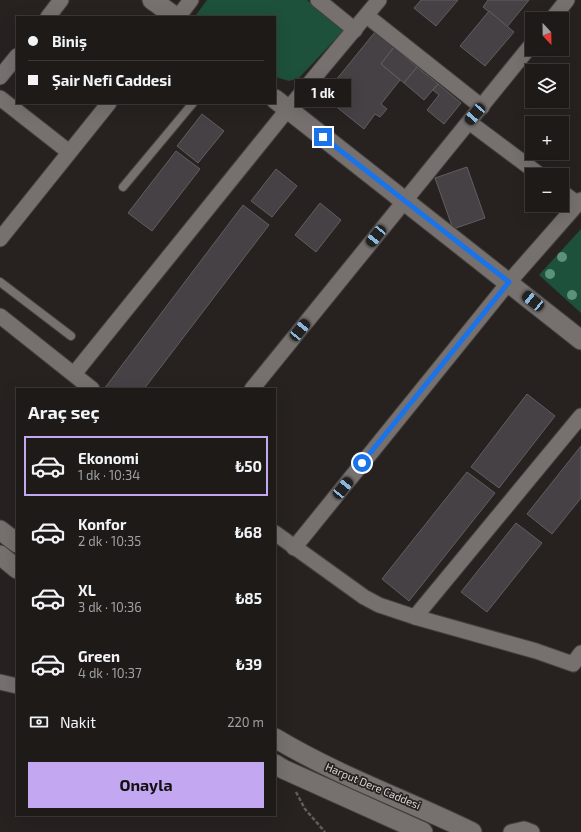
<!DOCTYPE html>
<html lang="tr">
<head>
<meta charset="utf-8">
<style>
  :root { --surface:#1d1a18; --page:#2a2725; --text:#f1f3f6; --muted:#a0a1a2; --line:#3b3837; --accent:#c4a7f1 }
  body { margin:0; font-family:"Exo 2",sans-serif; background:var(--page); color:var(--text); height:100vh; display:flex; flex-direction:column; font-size:15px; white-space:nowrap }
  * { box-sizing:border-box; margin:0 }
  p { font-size:13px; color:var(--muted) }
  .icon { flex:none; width:22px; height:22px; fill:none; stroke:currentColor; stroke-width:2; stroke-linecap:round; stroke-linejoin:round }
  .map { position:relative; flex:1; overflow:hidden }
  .panel { position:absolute; left:16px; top:388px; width:260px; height:428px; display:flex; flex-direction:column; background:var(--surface); border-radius:0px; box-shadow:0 4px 16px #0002,0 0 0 1px var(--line) }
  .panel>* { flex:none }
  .hud { position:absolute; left:16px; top:16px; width:260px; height:88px; border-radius:0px; box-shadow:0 4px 16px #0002,0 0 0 1px var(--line); display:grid; align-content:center; height:88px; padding:0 12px; background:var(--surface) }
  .needle { width:26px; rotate:158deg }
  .buttons { position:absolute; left:525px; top:12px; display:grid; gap:8px }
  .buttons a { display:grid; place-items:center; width:44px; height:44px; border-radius:0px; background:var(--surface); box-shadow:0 4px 16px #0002,0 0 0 1px var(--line); font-size:20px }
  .end { position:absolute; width:18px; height:18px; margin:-9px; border:5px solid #1a73e8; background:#fff; box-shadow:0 0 0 2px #fff }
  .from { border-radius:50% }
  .bubble { position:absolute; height:28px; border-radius:0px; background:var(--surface); box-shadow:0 4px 16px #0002,0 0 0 1px var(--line); font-size:13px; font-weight:700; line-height:28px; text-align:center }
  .car { position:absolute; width:12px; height:24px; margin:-12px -6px; border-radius:5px; box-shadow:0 0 3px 1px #0007; background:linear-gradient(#222 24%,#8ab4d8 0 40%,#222 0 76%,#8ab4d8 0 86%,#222 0) }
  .hud b { display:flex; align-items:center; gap:14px; height:38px; font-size:15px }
  .hud b+b { border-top:1px solid var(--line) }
  .hud i { width:10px; height:10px; background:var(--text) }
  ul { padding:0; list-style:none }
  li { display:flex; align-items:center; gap:12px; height:60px; margin:0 8px 6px; padding:0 4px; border:2px solid transparent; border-radius:0px }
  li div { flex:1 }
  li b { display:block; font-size:15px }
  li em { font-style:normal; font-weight:700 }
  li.on { border-color:var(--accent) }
  li>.icon { width:36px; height:36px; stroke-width:1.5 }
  h2 { padding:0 12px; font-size:18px; line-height:48px }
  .pay { display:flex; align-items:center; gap:10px; height:44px; padding:0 12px; font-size:15px }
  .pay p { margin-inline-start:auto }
  .action { display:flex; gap:8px; margin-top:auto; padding:8px 12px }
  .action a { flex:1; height:46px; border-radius:0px; background:var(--accent); color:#111; font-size:16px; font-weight:700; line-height:46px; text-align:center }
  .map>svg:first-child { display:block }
</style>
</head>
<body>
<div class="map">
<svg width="581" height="832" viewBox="0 0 581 832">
  <rect width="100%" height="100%" fill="#272220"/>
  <g fill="#1d513b">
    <path d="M207,0H307L344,30L299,78L289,81L275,77V17H198L196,15Z"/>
    <path d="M581,229V313L539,275Z"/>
  </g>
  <g fill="#454144" stroke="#625d61">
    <path d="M421,0H458L436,26L414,8Z"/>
    <path d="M488,0H529L507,27L483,7Z"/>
    <path d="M489,11L514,32L485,66L460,46Z"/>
    <path d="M375,32L394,47L381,64L400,80L381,104L387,109L380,117L375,114L364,129L323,96Z"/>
    <path d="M394,47L417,67L404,83L381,64Z"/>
    <path d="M417,67L438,84L424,100L404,83Z"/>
    <path d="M438,84L461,103L444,124L427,110L439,95L433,90Z"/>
    <path d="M202,114L224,131L198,163L177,146Z"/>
    <path d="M176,151L200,169L152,231L128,213Z"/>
    <path d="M467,167L485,218L453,229L435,178Z"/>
    <path d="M276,169L297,186L272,217L251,201Z"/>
    <path d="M320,203L341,220L316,252L295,235Z"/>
    <path d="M243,205L269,225L144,389H104Z"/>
    <path d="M527,394L555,416L499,488L471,467Z"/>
    <path d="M581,446V498L552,534L527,514Z"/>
    <path d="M467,472L495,493L409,601L382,579Z"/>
    <path d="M516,523L542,543L487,612L461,592Z"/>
  </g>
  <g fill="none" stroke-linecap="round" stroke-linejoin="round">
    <g stroke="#44413f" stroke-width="10">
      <g id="service">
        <path d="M123,187L193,103"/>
        <path d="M0,282L71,336"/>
      </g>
    </g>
    <g stroke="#44413f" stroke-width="17">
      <g id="minor">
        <path d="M318,0L355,30"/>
        <path d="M367,16L482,107"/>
        <path d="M48,17L61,0"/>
        <path d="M178,17L191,0"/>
        <path d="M552,19L567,0"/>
        <path d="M0,77L17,56"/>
        <path d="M0,98L69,152"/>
        <path d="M469,122L540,175"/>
        <path d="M562,192L578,204"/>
        <path d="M0,239L109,103"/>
        <path d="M0,316L92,389"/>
        <path d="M74,374L288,109L379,0"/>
        <path d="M252,389L532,44"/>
        <path d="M275,533L364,597L379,605L415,617L536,651L573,664L581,653"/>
        <path d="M294,548L509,282L581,200"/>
        <path d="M415,617L581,416"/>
        <path d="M0,682L17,686"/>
        <path d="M511,832L524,829L532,832"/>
      </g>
    </g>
    <g stroke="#44413f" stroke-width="21">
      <g id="tertiary">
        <path d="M152,0L176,17"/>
        <path d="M275,99L581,340"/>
        <path d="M0,530L17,543"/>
        <path d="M0,555L17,569"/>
        <path d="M275,738C338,776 407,800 472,832"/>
        <path d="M275,764L283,769L423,832"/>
      </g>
    </g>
    <path stroke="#605c5a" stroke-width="2.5" stroke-dasharray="4 2" stroke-linecap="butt" d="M296,792L305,809L325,832"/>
    <use href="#service" stroke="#76716e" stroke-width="8"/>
    <use href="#minor" stroke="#76716e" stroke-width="15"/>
    <use href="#tertiary" stroke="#76716e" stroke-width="19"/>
  </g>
  <g fill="#5c9378">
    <circle cx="562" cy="257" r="5"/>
    <circle cx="550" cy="274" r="5"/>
    <circle cx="572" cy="295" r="5"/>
  </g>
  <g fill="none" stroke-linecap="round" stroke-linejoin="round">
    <path stroke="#1a73e8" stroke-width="5" d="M323,137L509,282L362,463"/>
  </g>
  <g text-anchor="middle" stroke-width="3.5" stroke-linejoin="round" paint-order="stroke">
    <g font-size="11" fill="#d9d6d5" stroke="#272220">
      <text transform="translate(373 786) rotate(23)" y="4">Harput Dere Caddesi</text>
    </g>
  </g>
</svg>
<div class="buttons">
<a><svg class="needle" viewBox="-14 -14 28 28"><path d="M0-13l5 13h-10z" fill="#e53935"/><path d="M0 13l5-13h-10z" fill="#a0a1a2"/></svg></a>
<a><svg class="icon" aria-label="layers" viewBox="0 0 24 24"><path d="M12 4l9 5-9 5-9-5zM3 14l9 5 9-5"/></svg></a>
<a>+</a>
<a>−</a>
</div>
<i class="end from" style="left:362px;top:463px"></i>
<i class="end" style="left:323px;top:137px"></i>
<div class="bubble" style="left:295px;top:79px;width:56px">1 dk</div>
<i class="car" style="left:475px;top:114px;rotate:221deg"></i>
<i class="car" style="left:376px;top:236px;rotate:219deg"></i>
<i class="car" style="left:533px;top:301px;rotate:309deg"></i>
<i class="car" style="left:300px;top:330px;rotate:39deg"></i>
<i class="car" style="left:343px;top:488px;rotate:39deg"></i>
<div class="hud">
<b><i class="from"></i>Biniş</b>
<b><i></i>Şair Nefi Caddesi</b>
</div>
<section class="panel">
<h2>Araç seç</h2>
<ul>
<li class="on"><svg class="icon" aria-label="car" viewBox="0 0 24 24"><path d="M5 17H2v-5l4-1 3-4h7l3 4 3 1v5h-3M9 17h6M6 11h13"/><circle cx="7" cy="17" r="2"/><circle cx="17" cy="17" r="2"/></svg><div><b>Ekonomi</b><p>1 dk · 10:34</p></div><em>₺50</em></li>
<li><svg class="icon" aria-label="car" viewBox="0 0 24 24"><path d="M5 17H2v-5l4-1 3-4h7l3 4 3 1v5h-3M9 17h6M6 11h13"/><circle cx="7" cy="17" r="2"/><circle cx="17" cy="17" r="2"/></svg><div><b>Konfor</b><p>2 dk · 10:35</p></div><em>₺68</em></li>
<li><svg class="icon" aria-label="car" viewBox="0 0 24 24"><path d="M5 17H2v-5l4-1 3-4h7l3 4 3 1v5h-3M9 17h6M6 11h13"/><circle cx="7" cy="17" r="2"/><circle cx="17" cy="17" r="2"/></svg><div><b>XL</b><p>3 dk · 10:36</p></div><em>₺85</em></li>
<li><svg class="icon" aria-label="car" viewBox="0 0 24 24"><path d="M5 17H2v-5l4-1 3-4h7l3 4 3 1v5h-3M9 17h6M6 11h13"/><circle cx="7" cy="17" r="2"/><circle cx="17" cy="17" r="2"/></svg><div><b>Green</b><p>4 dk · 10:37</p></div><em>₺39</em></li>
</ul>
<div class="pay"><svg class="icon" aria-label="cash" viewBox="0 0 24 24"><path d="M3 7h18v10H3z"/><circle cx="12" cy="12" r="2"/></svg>Nakit<p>220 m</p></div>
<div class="action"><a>Onayla</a></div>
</section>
</div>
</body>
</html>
